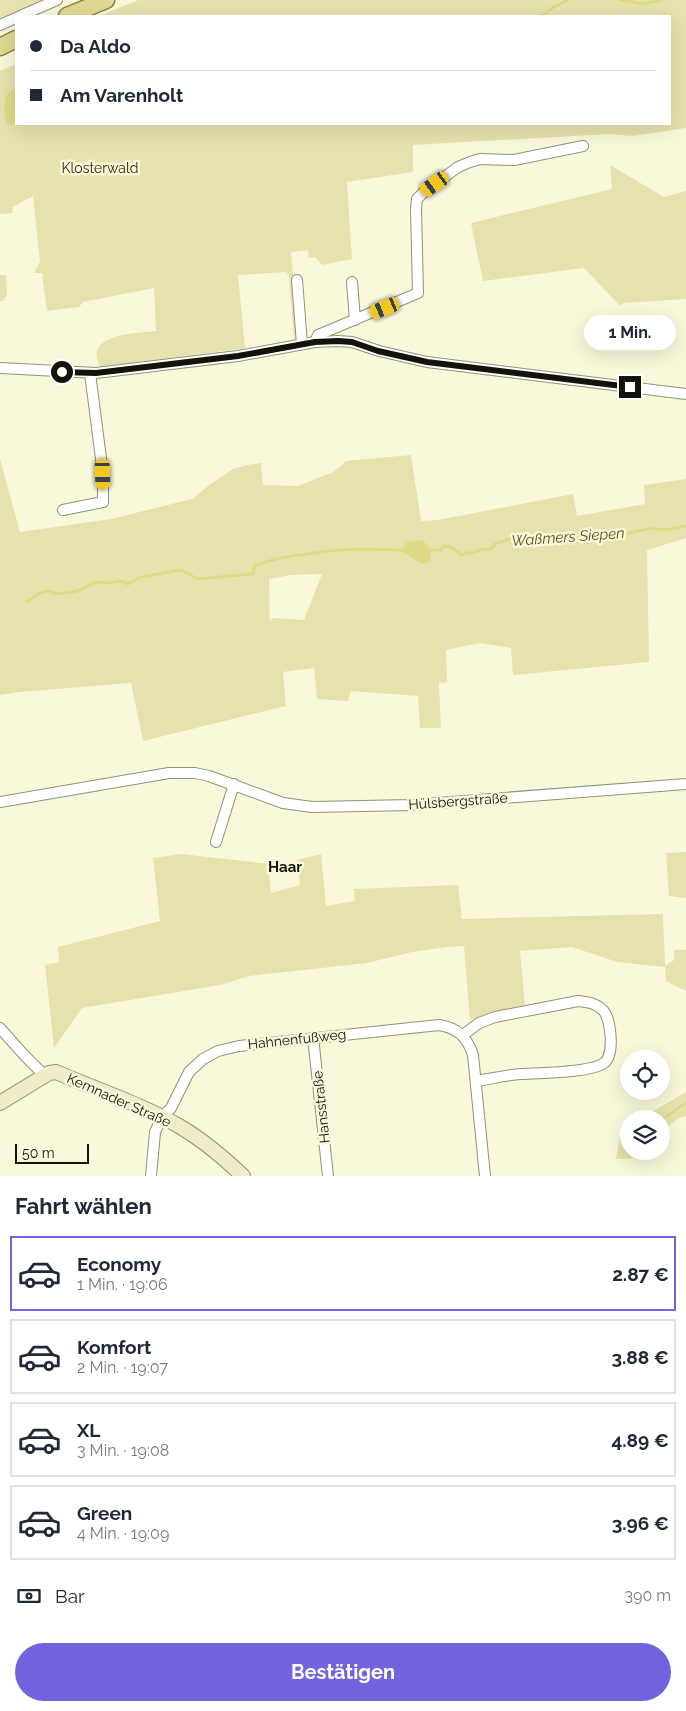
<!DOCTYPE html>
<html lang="de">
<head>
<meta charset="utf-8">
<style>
  :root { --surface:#fff; --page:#f2f2f3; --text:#1f2937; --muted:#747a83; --line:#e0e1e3; --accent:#7264df }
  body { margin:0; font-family:Raleway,sans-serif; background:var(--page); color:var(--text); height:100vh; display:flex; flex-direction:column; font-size:19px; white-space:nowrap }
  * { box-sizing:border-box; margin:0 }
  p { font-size:16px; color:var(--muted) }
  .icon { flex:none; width:28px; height:28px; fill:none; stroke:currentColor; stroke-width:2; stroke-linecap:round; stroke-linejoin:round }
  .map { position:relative; height:1176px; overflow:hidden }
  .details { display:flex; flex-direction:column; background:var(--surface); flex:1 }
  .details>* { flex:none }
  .hud { position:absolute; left:15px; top:15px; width:656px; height:110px; border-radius:0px; box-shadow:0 5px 20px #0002; display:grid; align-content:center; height:110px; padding:0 15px; background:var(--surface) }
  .tools { position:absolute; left:620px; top:1050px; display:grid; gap:10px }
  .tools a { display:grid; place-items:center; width:50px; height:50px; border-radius:50%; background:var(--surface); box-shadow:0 5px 20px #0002; font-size:25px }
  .scale { position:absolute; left:15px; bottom:12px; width:74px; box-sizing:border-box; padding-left:5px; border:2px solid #141309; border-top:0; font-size:14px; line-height:18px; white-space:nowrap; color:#141309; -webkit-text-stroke:4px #f9f8da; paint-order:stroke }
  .end { position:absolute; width:22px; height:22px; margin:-11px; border:6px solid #141309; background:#fff; box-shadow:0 0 0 2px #fff }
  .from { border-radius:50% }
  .bubble { position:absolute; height:35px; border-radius:18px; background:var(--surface); box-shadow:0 5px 20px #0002; font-size:16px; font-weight:700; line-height:35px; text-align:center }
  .car { position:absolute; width:15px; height:30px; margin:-15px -8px; border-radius:6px; box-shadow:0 0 4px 1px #0007; background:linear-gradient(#f5c518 24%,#345 0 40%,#f5c518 0 76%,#345 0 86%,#f5c518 0) }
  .hud b { display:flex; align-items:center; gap:18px; height:48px; font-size:19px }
  .hud b+b { border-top:1px solid var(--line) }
  .hud i { width:12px; height:12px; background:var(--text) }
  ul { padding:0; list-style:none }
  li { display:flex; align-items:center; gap:15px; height:75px; margin:0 10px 8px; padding:0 5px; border:2px solid var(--line); border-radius:0px }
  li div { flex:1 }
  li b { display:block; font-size:19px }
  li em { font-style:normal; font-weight:700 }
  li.selected { border-color:var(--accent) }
  li>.icon { width:45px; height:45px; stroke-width:1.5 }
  h2 { padding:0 15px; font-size:22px; line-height:60px }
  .pay { display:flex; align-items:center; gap:12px; height:55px; padding:0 15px; font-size:19px }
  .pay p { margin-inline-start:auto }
  .button { display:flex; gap:10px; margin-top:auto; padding:10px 15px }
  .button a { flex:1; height:58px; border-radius:30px; background:var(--accent); color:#fff; font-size:20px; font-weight:700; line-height:58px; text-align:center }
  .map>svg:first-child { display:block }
</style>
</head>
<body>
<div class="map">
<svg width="686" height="1176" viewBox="0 0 686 1176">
  <rect width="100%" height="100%" fill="#f9f8da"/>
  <g fill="#e6e2ad" fill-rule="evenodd">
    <path d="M0,0H45L0,22Z"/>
    <path d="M138,0H686V128L633,136L610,134L413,145V172L347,182L352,259L322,265L315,257L309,258L308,250L291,252L299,338L294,339L289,277L286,272L238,275L245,348L101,367C80,334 138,333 156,331L154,288L83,302L79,307L47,311L42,273H34L40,261L33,196L13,207L12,213L0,214V71L16,64V124H670V16H99Z"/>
    <path d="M610,165L664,197L686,191V299L624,303L620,306L584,268L483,281L471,223L612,189Z"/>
    <path d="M0,275H6L7,295L3,301H0Z"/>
    <path d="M411,455L421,521L438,520L573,494L577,516L645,504L644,485L686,479V538L647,550L649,662L513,675L511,648L480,643L446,650L447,682L439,683L441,728H420L418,696L351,691L348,701L317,699L314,668L283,672L286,706L143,741L131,683L19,692L0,695V459L20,532L111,519L192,499L208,486L233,469L247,465L261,463L263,485L298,486L333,472L346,461ZM322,574L304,620L273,618L270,622C269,607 270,594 269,579L291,575Z"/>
    <path d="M686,852V898L669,896L666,853Z"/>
    <path d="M181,854L268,864L271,893L300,885L297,860L321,854L326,906L355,901L354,889L458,885L462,919L663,914L665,966L674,960V950H686V991L666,981L665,967L617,962L572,947L520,951L525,1005L470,1020L464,946L446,947L412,952L367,963L249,976L220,985L82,1008L54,1048L45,965L59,962L58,947L160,921L153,858Z"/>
    <path d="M686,1092V1116L679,1118L661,1133V1119H640Z"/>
    <path d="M629,1128V1151H639L631,1159H616L620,1135Z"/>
  </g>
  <g fill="#dfd986">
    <path d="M16,87V124H25L22,126L8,124C2,115 5,104 7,95Z"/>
    <path d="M421,540C429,544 432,551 430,560L428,563L421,564L401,550L407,542Z"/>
  </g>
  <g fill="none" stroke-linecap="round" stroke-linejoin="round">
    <g stroke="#dfd986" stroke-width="3">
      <path d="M620,0L643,4L662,0"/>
      <path d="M542,16L554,7L568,0"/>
      <path d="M427,550H441L444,546L451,547L462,555C468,552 477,553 482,549H491L495,544L512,538L581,533L620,535L652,528L664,530L686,526"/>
      <path d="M27,602L39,593L48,591L57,594L77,591L96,582L107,583L121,581L128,584L141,577L181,570L198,579L253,574L255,565C263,565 266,561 273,560C287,556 301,555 315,553C344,548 374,549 403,550"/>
      <path d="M661,1119C671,1116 677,1107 686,1103"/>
    </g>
    <g stroke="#939176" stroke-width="12">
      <g id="street">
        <path d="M20,16L57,0"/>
        <path d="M0,25L16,18"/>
        <path d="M297,280L302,344"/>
        <path d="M352,282L355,320"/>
        <path d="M315,342L318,335L418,293L416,208L417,199L424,192L458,167L470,162L480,159L514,160L583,146"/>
        <path d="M0,368L96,373L238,356L315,342L338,341L352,342L379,351L427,362L686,394"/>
        <path d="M63,510L103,502V474L90,373"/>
        <path d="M0,802L169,773H195L209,776L283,803L312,807L412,805L686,784"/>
        <path d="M216,842L234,784"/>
        <path d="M0,1028L24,1055L44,1075"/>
        <path d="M463,1035L479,1023L495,1017L578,1001C587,1002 596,1003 603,1010C611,1019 615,1055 604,1063C590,1073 539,1073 521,1074C506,1075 491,1079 476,1081"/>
        <path d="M313,1037L328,1176"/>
        <path d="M151,1176L155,1132L162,1117L171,1108L189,1072L203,1059L218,1051L239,1046L439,1025C458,1028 467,1037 473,1055L485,1176"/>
      </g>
    </g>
    <g stroke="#939176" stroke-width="16">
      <path id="secondary" d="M0,1103L49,1073L56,1072C97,1090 141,1104 179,1126C203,1140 223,1157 243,1176"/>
    </g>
    <g stroke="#8b8334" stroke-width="19">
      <g id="primary">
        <path d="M67,16L106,0"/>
        <path d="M0,47L16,39"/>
      </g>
    </g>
    <use href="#street" stroke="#fff" stroke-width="10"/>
    <use href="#secondary" stroke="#efecc9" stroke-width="14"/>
    <use href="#primary" stroke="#e0d993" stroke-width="16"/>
  </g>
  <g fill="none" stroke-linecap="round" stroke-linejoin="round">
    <path stroke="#141309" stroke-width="6" d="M62,372L96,373L238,356L315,342L338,341L352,342L378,351L427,362L630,387"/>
  </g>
  <g text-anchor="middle" stroke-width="5" stroke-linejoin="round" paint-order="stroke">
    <g font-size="14" fill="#2e2b06" stroke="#f9f8da">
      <text x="100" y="173">Klosterwald</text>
    </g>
    <g font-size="14" fill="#141309" stroke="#f9f8da">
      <text transform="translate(458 801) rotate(-4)" y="5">Hülsbergstraße</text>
      <text transform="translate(297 1039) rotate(-6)" y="5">Hahnenfußweg</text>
      <text transform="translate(119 1100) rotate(24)" y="5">Kemnader Straße</text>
      <text transform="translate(321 1107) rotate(-96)" y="5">Hansstraße</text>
    </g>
    <g font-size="15" font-style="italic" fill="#575214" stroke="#f9f8da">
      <text transform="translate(568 537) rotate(-4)" y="5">Waßmers Siepen</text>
    </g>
    <g font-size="15" font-weight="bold" fill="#141309" stroke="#f9f8da">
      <text x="285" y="872">Haar</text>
    </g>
  </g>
</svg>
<div class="tools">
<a><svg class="icon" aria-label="locate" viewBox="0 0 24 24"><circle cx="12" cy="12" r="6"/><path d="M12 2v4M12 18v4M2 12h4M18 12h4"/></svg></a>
<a><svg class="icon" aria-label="layers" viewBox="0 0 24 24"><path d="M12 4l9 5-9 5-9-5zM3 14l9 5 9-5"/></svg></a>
</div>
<div class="scale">50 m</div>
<i class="end from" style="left:62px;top:372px"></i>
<i class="end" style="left:630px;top:387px"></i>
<div class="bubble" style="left:584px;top:315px;width:92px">1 Min.</div>
<i class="car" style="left:435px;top:184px;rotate:235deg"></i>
<i class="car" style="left:385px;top:308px;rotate:248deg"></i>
<i class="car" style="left:103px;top:474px;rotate:178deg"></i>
<div class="hud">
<b><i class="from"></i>Da Aldo</b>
<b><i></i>Am Varenholt</b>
</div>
</div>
<section class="details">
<h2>Fahrt wählen</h2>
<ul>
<li class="selected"><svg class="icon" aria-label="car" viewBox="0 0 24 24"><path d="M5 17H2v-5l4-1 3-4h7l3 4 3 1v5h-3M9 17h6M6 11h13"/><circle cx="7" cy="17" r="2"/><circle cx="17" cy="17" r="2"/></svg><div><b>Economy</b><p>1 Min. · 19:06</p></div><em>2.87 €</em></li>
<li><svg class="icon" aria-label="car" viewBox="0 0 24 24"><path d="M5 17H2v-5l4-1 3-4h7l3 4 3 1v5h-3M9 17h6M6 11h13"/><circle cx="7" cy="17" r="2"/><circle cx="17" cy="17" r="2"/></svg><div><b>Komfort</b><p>2 Min. · 19:07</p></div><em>3.88 €</em></li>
<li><svg class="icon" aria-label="car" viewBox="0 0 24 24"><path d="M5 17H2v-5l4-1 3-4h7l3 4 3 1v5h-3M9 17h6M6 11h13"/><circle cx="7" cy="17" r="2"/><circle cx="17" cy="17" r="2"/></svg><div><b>XL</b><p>3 Min. · 19:08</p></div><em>4.89 €</em></li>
<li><svg class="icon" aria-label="car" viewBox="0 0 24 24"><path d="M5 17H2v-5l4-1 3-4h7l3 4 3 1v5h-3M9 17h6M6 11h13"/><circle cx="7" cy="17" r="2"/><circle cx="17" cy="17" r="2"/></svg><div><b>Green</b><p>4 Min. · 19:09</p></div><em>3.96 €</em></li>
</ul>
<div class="pay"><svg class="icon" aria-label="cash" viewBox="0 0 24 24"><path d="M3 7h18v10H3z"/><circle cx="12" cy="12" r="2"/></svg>Bar<p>390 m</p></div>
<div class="button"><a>Bestätigen</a></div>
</section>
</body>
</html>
